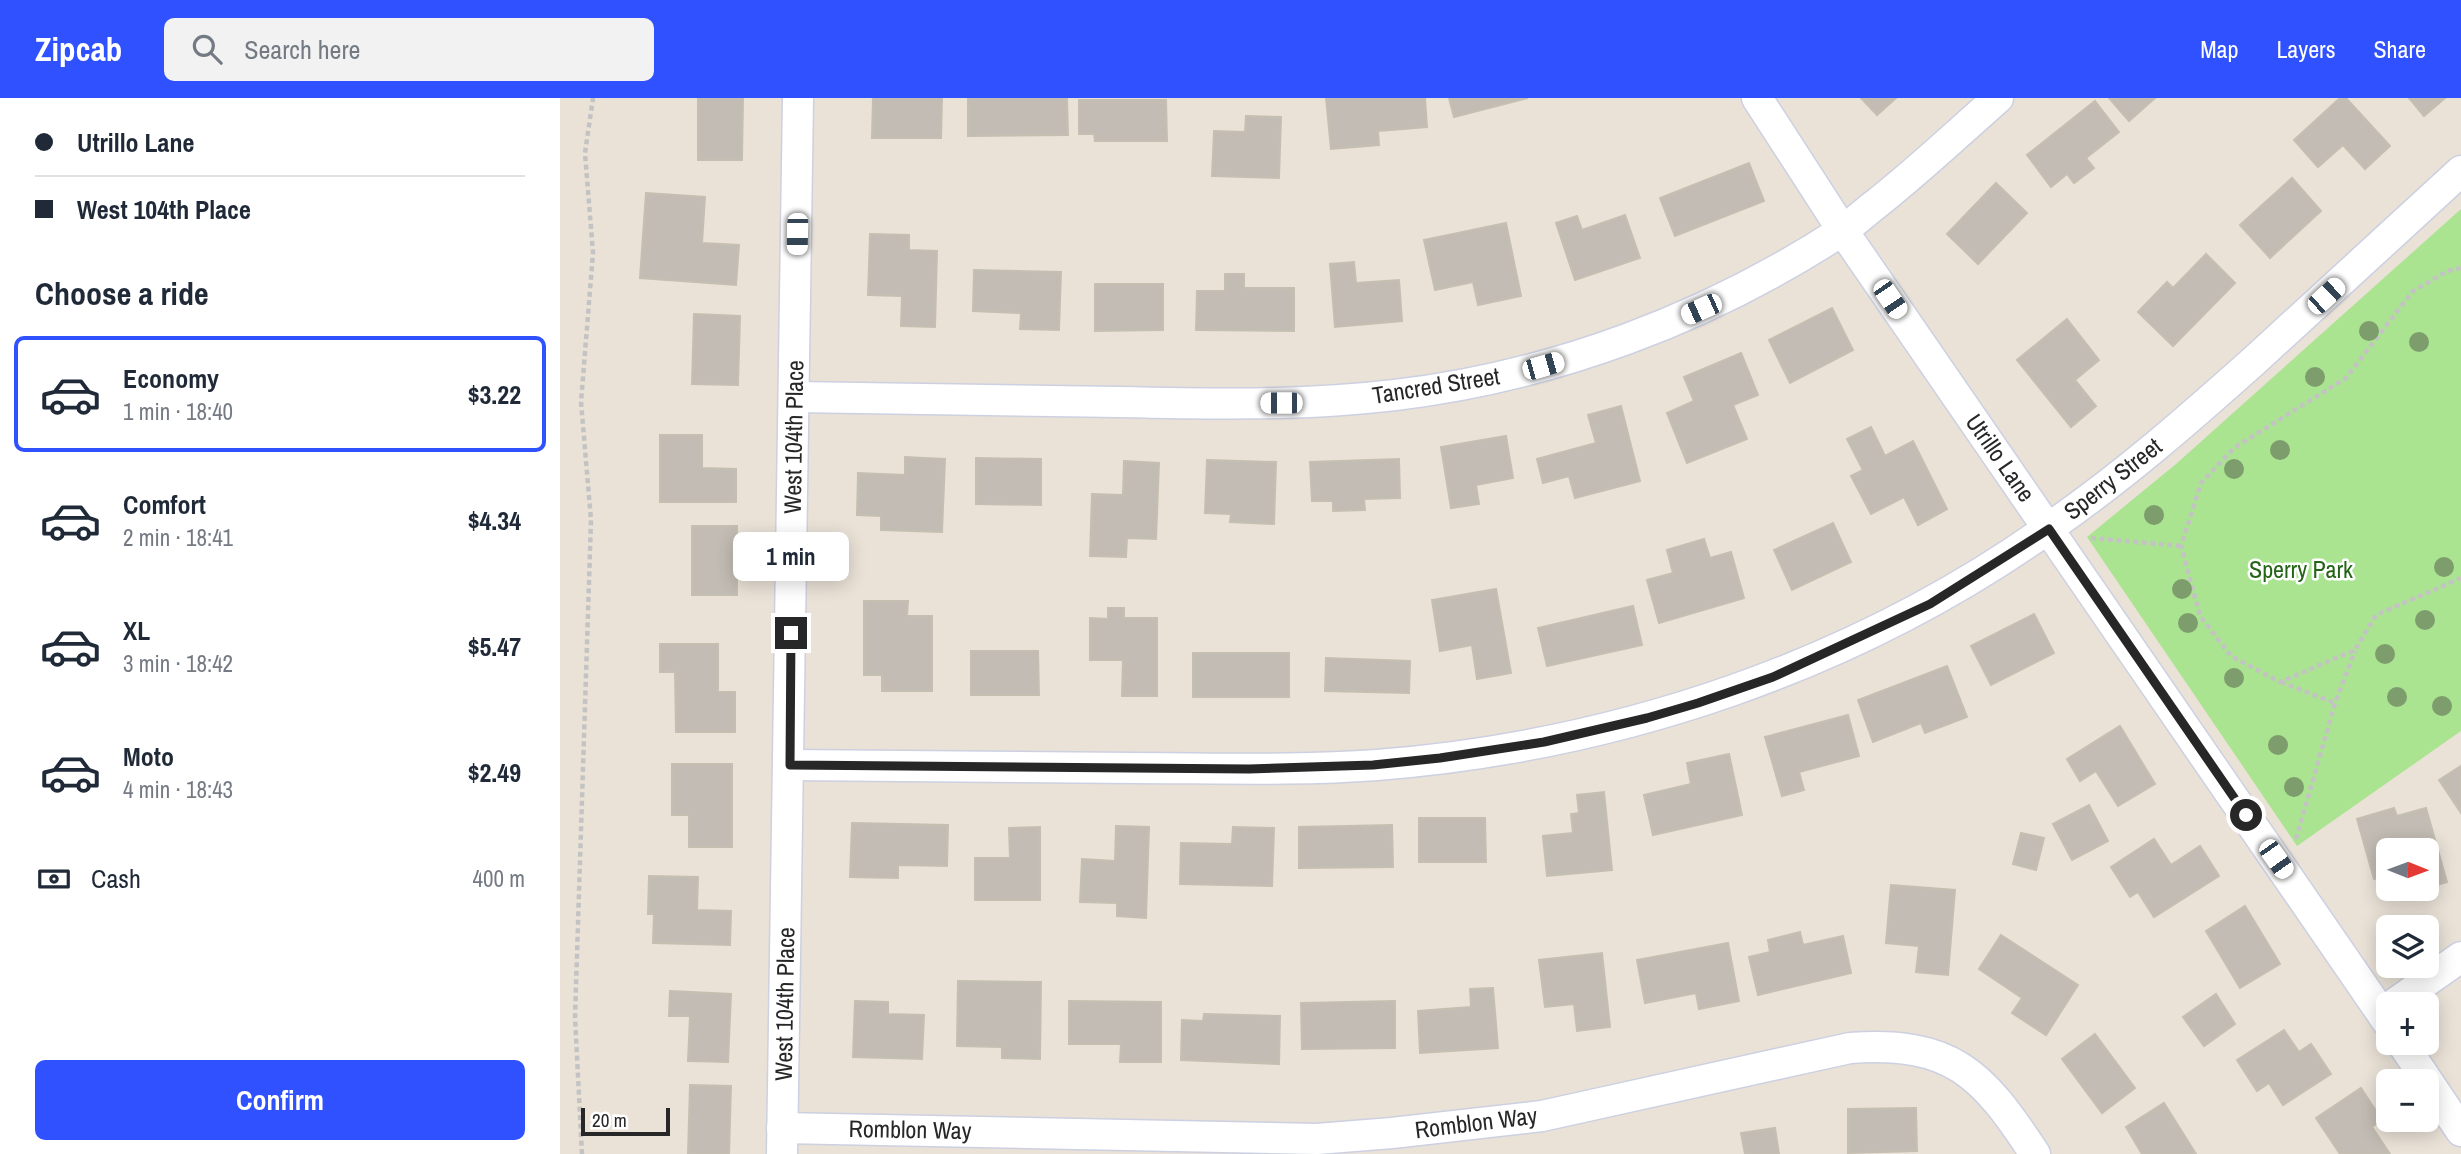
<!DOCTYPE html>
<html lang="en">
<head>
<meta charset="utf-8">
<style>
  :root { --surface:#fff; --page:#f2f2f3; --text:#1f2937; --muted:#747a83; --line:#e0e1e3; --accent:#2f51ff }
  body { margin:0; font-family:"Archivo Narrow",sans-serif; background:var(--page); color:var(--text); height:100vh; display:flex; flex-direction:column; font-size:26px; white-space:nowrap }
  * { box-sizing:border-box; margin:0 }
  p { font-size:23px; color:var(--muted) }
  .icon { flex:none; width:38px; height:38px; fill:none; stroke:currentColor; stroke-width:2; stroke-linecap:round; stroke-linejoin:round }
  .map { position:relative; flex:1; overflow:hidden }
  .side { display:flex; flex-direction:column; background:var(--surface); width:560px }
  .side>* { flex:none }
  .guide { display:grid; align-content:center; height:154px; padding:0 35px; background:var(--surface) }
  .needle { width:46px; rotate:91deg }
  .fabs { position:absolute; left:1816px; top:740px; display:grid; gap:14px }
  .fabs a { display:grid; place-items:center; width:63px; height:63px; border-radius:10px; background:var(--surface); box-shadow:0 4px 18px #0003; font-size:35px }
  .scale { position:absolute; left:21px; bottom:18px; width:89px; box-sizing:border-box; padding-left:7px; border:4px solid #272727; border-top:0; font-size:19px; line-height:24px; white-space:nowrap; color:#272727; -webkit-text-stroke:5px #fff; paint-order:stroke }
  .end { position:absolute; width:32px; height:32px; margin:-16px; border:9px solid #272727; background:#fff; box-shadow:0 0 0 4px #fff }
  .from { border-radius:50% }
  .bubble { position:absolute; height:49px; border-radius:10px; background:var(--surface); box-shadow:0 4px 18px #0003; font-size:23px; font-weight:700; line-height:49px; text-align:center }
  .car { position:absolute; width:21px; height:42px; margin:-21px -10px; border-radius:9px; box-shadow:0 0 5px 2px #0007; background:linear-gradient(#fff 24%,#345 0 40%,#fff 0 76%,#345 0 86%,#fff 0) }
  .guide b { display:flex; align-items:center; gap:24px; height:66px; font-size:26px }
  .guide b+b { border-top:2px solid var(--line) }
  .guide i { width:18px; height:18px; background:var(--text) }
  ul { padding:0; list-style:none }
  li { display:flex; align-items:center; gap:21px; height:116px; margin:0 14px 10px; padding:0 21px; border:4px solid transparent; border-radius:10px }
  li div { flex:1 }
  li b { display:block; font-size:26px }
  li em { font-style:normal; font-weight:700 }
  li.active { border-color:var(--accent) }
  li>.icon { width:63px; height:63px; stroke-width:1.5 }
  h2 { padding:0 35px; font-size:32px; line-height:84px }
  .pay { display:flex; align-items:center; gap:18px; height:77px; padding:0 35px; font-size:26px }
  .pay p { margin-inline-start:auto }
  .button { display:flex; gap:14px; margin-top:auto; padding:14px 35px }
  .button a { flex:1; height:80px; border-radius:10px; background:var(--accent); color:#fff; font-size:28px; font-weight:700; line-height:80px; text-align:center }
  header { display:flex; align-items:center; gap:42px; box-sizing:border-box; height:98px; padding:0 35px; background:var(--accent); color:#fff }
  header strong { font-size:33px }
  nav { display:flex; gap:38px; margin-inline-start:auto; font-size:24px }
  .search { width:490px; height:63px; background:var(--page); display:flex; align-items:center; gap:18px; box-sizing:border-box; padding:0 24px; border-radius:10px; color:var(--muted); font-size:26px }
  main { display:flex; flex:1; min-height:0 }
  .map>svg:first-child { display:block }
</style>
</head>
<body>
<header>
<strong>Zipcab</strong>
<div class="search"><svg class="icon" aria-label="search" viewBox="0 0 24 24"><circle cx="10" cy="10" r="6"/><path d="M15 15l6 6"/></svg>Search here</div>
<nav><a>Map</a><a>Layers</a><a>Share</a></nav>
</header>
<main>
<section class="side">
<div class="guide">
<b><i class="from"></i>Utrillo Lane</b>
<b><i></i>West 104th Place</b>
</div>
<h2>Choose a ride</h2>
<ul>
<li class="active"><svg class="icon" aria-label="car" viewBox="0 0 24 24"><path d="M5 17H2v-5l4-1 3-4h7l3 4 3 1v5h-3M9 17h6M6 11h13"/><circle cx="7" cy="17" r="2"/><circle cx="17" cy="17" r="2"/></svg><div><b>Economy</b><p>1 min · 18:40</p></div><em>$3.22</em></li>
<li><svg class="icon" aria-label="car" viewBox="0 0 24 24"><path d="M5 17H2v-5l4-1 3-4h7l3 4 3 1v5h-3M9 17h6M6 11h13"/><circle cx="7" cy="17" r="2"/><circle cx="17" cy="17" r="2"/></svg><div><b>Comfort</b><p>2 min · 18:41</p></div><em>$4.34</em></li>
<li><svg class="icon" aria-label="car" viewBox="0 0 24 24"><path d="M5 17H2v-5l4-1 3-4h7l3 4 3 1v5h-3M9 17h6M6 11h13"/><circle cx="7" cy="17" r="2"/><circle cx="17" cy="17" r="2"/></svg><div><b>XL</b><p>3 min · 18:42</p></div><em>$5.47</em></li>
<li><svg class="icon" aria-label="car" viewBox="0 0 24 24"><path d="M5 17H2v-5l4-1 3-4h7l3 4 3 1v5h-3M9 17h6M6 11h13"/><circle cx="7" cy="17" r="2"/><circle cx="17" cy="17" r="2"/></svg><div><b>Moto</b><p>4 min · 18:43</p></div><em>$2.49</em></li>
</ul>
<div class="pay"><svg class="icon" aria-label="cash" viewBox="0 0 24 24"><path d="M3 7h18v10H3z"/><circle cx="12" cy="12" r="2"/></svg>Cash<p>400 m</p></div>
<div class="button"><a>Confirm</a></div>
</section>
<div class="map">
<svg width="1901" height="1056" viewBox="0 0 1901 1056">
  <rect width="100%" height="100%" fill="#eae2d7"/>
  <path fill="#abe490" d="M1901,111V633L1737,748L1527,439L1616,366Z"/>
  <g fill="#c2bcb4" stroke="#c5bfb1" stroke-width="2">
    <path d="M138,0H183L182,62H138Z"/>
    <path d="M313,0H382L381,40H312Z"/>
    <path d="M408,0H507L508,37L408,38Z"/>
    <path d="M766,0H865L867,29L818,33L819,47L771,51Z"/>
    <path d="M889,0H968L894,19Z"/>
    <path d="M1301,0H1336L1317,17Z"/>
    <path d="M1549,0H1595L1569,23Z"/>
    <path d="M1780,0H1786L1830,48L1805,71L1783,47L1758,69L1734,42Z"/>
    <path d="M1849,0H1885L1864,18Z"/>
    <path d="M519,2H606L607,43H535L534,36H519Z"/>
    <path d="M1535,3L1559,34L1526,60L1534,70L1514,85L1507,76L1491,89L1467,57Z"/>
    <path d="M686,18L721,19L719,80L652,78L654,33L685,34Z"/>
    <path d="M1189,65L1204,103L1115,138L1100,100Z"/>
    <path d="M1732,80L1761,113L1710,160L1680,127Z"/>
    <path d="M1436,85L1467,115L1418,166L1387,136Z"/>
    <path d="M86,95L145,99L142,145L179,147L176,187L80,180Z"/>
    <path d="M1065,117L1080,160L1015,182L996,125L1017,118L1022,132Z"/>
    <path d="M946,125L961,198L918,207L913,184L875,192L864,142Z"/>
    <path d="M310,136L349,137V152L377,153L375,229L341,228L342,198L308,197Z"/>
    <path d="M1646,156L1675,185L1613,248L1578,214L1607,184L1613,190Z"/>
    <path d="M794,164L796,185L839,182L842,223L775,229L770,166Z"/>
    <path d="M414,172L501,174L499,232L460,231L461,215L413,213Z"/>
    <path d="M665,176H684V190H734V233L636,232L637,193H665Z"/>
    <path d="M535,186H603V232L535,233Z"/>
    <path d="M1272,210L1293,252L1230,285L1209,242Z"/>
    <path d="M134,216L180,218L178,287L132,286Z"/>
    <path d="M1507,221L1539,262L1515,282L1536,308L1511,329L1457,262Z"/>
    <path d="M1181,255L1198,297L1173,307L1187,341L1127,365L1107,315L1134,303L1124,279Z"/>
    <path d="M1061,308L1080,383L1015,400L1009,378L983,385L977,361L1036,345L1028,317Z"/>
    <path d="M1311,329L1325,358L1353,343L1387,411L1358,427L1344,399L1311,416L1291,378L1303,372L1287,341Z"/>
    <path d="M100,337H142V370L176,371V404H100Z"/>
    <path d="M946,338L953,380L916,387L919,406L891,410L881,349Z"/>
    <path d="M345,359L385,361L382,434L321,432V418L297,417L298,375L345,377Z"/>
    <path d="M416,360L481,361V407L416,406Z"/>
    <path d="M839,361L840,400L804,401L805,412L773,413V403H752L750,364Z"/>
    <path d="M647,362L716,364L714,426L670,424L671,416L645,415Z"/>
    <path d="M564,363L599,365L596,441L567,440L566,459L530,458L532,396L563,397Z"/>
    <path d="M1273,425L1291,464L1232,492L1214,452Z"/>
    <rect x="132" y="428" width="45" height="69"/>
    <path d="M1144,441L1150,460L1171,454L1184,500L1099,525L1087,482L1113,475L1107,452Z"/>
    <path d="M936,491L951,575L917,581L912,547L880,553L872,502Z"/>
    <path d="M304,503H348L347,518H372V593H322V577H304Z"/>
    <path d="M1073,508L1082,547L987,568L978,530Z"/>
    <path d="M548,510H564V520H597V598H562L563,562H530V520L548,521Z"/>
    <path d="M1474,516L1494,555L1431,587L1411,548Z"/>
    <path d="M100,546H158V594H175V634H116L115,574H100Z"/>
    <path d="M411,553H478L479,597H411Z"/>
    <rect x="633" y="555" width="96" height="44"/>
    <path d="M766,560L850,563L849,595L765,593Z"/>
    <path d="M1387,568L1407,619L1365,635L1361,625L1313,644L1298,602Z"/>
    <path d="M1288,617L1299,658L1239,674L1244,692L1222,698L1205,639Z"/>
    <path d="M1560,628L1595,686L1558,708L1536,673L1520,683L1507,661Z"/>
    <path d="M1169,656L1182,717L1093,737L1084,697L1131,686L1127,665Z"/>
    <path d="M112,666H172V749H129V717H112Z"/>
    <path d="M1901,668V715L1879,682Z"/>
    <path d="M1044,694L1052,772L987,778L983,738L1013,735L1011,716L1019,715L1017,697Z"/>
    <path d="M1529,707L1548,743L1512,762L1493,726Z"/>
    <path d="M1834,710L1837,718L1866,710L1887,784L1867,790V752H1829V777L1814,781L1797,721Z"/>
    <path d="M859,720H925L926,764H859Z"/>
    <path d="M292,725L388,727L387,768L338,767V780L290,779Z"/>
    <path d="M832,727L833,769L739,770V729Z"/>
    <path d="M556,728L589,729L586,820L557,818V805L520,804L522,761L555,763Z"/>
    <path d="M480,729V802H415V760H450L449,730Z"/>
    <path d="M673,729L714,730L712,788L620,786L621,745L672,746Z"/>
    <path d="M1461,735L1484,740L1476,772L1453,766Z"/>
    <path d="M1594,741L1611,767L1640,748L1659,778L1594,819L1578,794L1570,799L1551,769Z"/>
    <path d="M89,778L138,779L137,812L171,813L170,847L93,845L94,816H88Z"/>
    <path d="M1331,787L1395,792L1388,877L1356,874L1359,848L1326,845Z"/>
    <path d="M1685,808L1720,866L1680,890L1646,833Z"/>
    <path d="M1240,834L1243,847L1283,838L1291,875L1198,897L1189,859L1210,854L1208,842Z"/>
    <path d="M1441,837L1518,887L1486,937L1452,915L1462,900L1419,871Z"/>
    <path d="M1168,845L1179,903L1139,911L1136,895L1085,905L1077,862Z"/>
    <path d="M1042,855L1050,929L1017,933L1014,906L985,909L979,862Z"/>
    <path d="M398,883L481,884L480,961L442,960V949L397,948Z"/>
    <path d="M933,890L938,950L860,955L858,913L911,909L910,891Z"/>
    <path d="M110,893L171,896L168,964L128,963L130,918H109Z"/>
    <path d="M1656,896L1675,926L1644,948L1623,919Z"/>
    <path d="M295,903L328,904V916L364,917L362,961L293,959Z"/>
    <path d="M509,903L601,904V964H560L561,946H509Z"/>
    <path d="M835,903V950L742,951L741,905Z"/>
    <path d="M644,916L720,918L719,966L621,962L622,922L643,923Z"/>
    <path d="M1724,932L1739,954L1751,946L1771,976L1723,1007L1709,985L1697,993L1677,962Z"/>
    <path d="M1535,936L1575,990L1542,1015L1502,961Z"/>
    <path d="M130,987L171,988L169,1056H128Z"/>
    <path d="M1801,990L1822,1022L1812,1029L1830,1056H1780L1756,1020Z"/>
    <path d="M1604,1005L1636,1056H1582L1566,1029Z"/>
    <path d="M1356,1010L1357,1053L1288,1055V1011Z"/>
    <path d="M1215,1030L1219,1056H1185L1181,1035Z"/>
  </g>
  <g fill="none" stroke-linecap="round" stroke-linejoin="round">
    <g stroke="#ccd0e1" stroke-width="33">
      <g id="minor">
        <path d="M1197,0L1283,133L1829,926"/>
        <path d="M234,299C342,301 450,302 558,304C650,306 743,308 835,297C994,278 1146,221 1280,134C1293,126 1304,115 1316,106C1358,73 1397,36 1438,0"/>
        <path d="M230,667C344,668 459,669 574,670C655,670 736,673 817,667C1058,648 1296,568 1493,427C1565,377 1630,320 1695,262C1764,199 1832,136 1901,73"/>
        <path d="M1834,906L1901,859"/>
        <path d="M1842,945L1901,1033"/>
        <path d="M222,1030L757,1041L832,1035L982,1018L1290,950C1392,943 1422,975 1475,1056"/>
        <path d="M222,1056L238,0"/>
      </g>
    </g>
    <g stroke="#c3c3c3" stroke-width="4.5" stroke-dasharray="5 3.5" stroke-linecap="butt">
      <path d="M1901,170L1887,173L1852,194L1786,280L1674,350L1641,385L1621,448L1640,518L1671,558L1720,584L1795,552L1816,517L1901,480"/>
      <path d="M1531,440L1621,448"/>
      <path d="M1721,584L1775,605"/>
      <path d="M1736,741L1775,605L1795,553"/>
      <path d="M22,1056L15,919L31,422L21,304L33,155L25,55L33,0"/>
    </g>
    <use href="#minor" stroke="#fff" stroke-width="30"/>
  </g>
  <g fill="#7d9d6d">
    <circle cx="1809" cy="233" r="10"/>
    <circle cx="1859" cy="244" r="10"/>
    <circle cx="1755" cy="279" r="10"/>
    <circle cx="1720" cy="352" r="10"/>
    <circle cx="1674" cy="371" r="10"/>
    <circle cx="1594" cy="417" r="10"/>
    <circle cx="1884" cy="469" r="10"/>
    <circle cx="1622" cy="491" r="10"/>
    <circle cx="1865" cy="522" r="10"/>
    <circle cx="1628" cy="525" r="10"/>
    <circle cx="1825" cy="556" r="10"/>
    <circle cx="1674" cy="580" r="10"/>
    <circle cx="1837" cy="599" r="10"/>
    <circle cx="1882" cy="608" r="10"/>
    <circle cx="1718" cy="647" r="10"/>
    <circle cx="1734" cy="689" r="10"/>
  </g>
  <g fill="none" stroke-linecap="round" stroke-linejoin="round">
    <path stroke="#272727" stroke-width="9" d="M231,535L230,667L689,671L813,667L880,660L984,644L1087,620L1138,605L1213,579L1370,506L1489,431L1686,717"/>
  </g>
  <g text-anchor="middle" stroke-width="5" stroke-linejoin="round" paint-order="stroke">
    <g font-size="24" fill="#272727" stroke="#fff">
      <text transform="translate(876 288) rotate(-9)" y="8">Tancred Street</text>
      <text transform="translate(234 339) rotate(-89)" y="8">West 104th Place</text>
      <text transform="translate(1440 360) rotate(55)" y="8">Utrillo Lane</text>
      <text transform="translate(1553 381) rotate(-38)" y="8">Sperry Street</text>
      <text transform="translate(225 906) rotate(-89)" y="8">West 104th Place</text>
      <text transform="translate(916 1025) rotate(-7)" y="8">Romblon Way</text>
      <text transform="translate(350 1032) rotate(1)" y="8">Romblon Way</text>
    </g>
    <g font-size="24" fill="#246416" stroke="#fff">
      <text x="1741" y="480">Sperry Park</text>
    </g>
  </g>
</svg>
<div class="fabs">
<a><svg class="needle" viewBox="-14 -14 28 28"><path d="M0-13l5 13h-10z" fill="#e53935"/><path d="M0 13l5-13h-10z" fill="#747a83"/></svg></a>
<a><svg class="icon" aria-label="layers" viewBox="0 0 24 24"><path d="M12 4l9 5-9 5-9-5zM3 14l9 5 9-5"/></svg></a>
<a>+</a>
<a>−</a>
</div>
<div class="scale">20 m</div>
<i class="end from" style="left:1686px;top:717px"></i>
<i class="end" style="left:231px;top:535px"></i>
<div class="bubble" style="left:173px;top:434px;width:116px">1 min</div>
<i class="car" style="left:237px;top:136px;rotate:181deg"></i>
<i class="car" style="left:1766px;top:198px;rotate:47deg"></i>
<i class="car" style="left:1330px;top:201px;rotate:146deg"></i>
<i class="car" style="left:1141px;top:211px;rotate:246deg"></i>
<i class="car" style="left:983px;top:268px;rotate:74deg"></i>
<i class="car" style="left:721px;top:305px;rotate:270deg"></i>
<i class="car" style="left:1716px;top:761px;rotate:145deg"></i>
</div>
</main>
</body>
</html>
